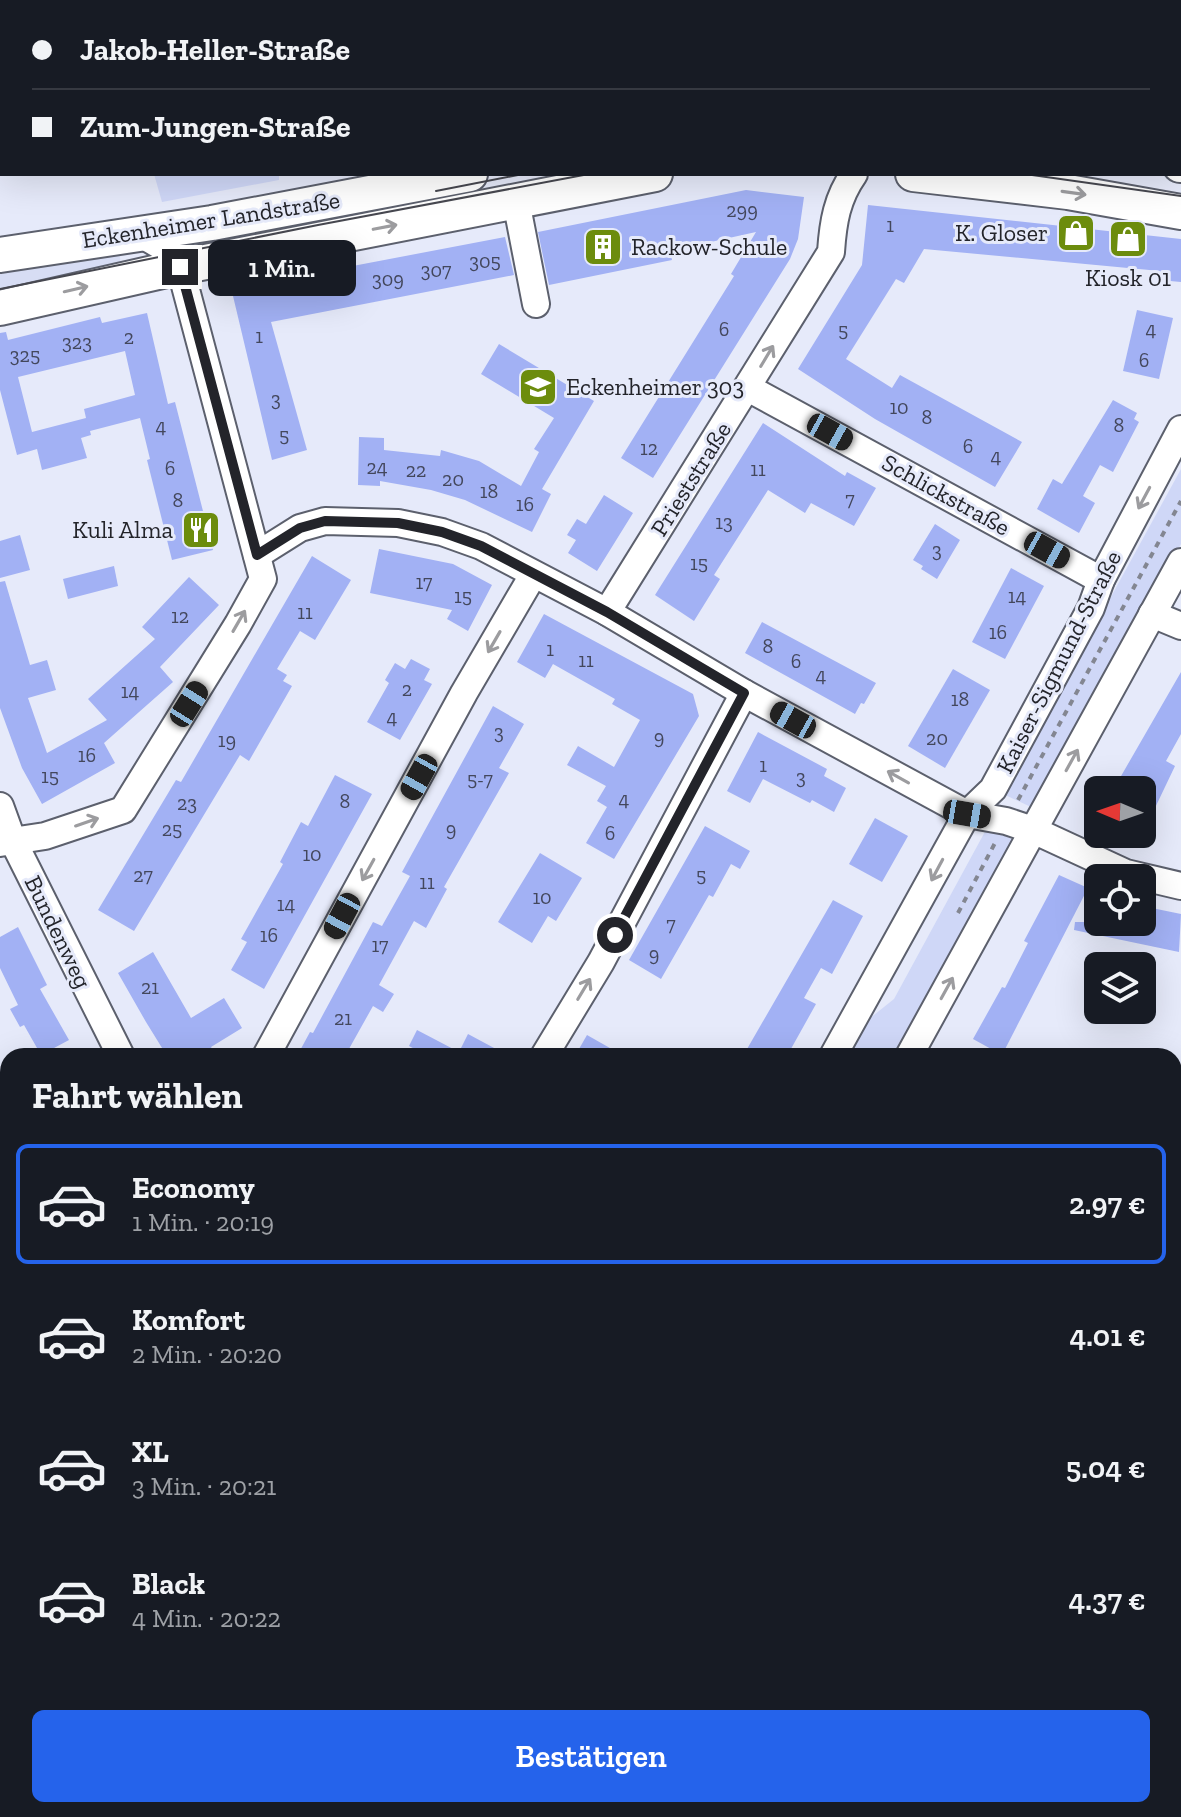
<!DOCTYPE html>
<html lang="de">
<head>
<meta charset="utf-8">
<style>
  :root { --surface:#171b24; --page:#242831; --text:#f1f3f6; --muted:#9ea1a6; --line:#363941; --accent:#2563eb }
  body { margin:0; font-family:"Zilla Slab",serif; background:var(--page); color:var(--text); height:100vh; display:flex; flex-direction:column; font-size:30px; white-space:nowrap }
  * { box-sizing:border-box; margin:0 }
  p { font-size:26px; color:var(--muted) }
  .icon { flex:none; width:44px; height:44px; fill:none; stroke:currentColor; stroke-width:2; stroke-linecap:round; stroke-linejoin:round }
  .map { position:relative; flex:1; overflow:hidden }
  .sheet { position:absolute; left:0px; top:1048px; width:1182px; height:770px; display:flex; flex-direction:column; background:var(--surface); border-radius:24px 24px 0 0; box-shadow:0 8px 32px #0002 }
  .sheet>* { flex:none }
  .hud { position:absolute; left:0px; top:0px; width:1182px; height:176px; box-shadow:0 8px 32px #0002; display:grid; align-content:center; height:176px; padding:0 32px; background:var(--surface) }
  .needle { width:52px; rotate:272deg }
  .tools { position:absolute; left:1084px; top:776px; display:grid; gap:16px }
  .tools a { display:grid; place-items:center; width:72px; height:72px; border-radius:12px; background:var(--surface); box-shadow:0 8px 32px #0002; font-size:40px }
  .end { position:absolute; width:36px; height:36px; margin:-18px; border:10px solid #23242a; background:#fff; box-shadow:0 0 0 4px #fff }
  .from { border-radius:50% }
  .bubble { position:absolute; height:56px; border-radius:12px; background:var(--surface); box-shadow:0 8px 32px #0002; font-size:26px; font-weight:600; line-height:56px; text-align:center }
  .car { position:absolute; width:24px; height:48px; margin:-24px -12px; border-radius:10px; box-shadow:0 0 6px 2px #0007; background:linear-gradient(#222 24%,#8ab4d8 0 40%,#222 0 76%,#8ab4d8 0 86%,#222 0) }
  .hud b { display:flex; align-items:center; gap:28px; height:76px; font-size:30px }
  .hud b+b { border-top:2px solid var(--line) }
  .hud i { width:20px; height:20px; background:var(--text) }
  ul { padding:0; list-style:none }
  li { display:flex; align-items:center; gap:24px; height:120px; margin:0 16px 12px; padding:0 16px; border:4px solid transparent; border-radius:12px }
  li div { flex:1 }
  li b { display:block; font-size:30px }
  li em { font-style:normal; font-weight:600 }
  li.selected { border-color:var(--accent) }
  li>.icon { width:72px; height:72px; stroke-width:1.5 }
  h2 { padding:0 32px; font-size:36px; line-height:96px }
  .action { display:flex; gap:16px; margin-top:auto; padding:16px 32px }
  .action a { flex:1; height:92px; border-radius:12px; background:var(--accent); color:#fff; font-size:32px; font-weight:600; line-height:92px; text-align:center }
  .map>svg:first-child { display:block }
</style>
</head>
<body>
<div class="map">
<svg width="1181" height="1817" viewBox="0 0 1181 1817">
  <rect width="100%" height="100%" fill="#e6eafa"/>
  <g fill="#d7ddf4">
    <path d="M118,246L122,270L0,296V272Z"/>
    <path d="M1174,1166H1181V1519L1174,1521Z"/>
  </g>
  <g fill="#cfd7f7">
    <path d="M102,0H1181V137L1180,2Z"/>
    <path d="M154,174H279V180L162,202Z"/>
    <path d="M1181,469V544L1031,807L1003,794Z"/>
    <path d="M987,828L1012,839L895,1056H847L864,1023L894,999Z"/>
    <path d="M1181,1519V1817H701L699,1810H1174V1521Z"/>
  </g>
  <g fill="#a2b1f4" fill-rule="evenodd">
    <path d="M746,190L804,197L798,239L790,259L653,478L621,458L734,276L731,274L756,232L670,251L672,260L549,285L538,232Z"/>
    <path d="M868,205L1181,239V282L1159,280L1160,271L924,249L904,283L896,279L846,359L892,388L900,375L1022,442L995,487L875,419L798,369L862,265Z"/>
    <path d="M505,237L514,275L271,322L307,450L272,460L233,296L275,288L274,281Z"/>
    <path d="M1137,310L1173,318L1159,379L1123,371Z"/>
    <path d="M147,313L168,404L175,402L213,550L172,560L147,460L150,459L140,418L90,431L91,435L81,438L87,458L42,470L37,449L17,455L0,390V333L6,332L8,340L100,317L102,323ZM125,351L135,395L84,409L86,418L32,432L18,377Z"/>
    <path d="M499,344L594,401L542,489L551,494L532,532L465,500L431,490L380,481V486L358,485L359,437L384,438V450L440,456L441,450L479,461L521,486L539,452L534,449L554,418L481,374Z"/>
    <path d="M1113,400L1137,413L1134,419L1139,422L1113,472L1100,465L1083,496L1095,503L1079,533L1037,509L1053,479L1062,484Z"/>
    <path d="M763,423L845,476L847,472L876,488L854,526L811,503L805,513L768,490L714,575L720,579L694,621L655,595Z"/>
    <path d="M604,495L633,513L597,571L568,553L576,540L567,535L577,519L586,524Z"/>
    <path d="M935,524L960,540L937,579L921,569L923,566L913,560Z"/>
    <path d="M20,535L30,570L0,578V541Z"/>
    <path d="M379,549L453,564L492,585L468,631L447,619L452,610L370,593Z"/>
    <path d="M312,556L351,580L315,640L300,631L277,669L287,675L283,681L292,686L249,761L240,755L134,931L98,910L176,780L181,782Z"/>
    <path d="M114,566L118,586L68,599L63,579Z"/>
    <path d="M1011,568L1044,586L1005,659L972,642Z"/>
    <path d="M189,577L219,605L160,667L173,682L104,743L115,763L42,804L22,768L0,708V582L5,581L30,665L47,660L56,690L28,698L47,753L107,720L88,699L155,639L142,627Z"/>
    <path d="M544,614L693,694L699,716L614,859L586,843L607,807L597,801L606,786L567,765L578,746L614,767L640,720L612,704L615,699L553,664L545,678L517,662Z"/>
    <path d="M762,622L876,683L864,704L861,703L855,714L745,653Z"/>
    <path d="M411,659L430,669L424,680L432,684L400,740L367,722L389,683L385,680L395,663L405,669Z"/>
    <path d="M953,669L990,690L945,768L908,746Z"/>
    <path d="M1181,672V734L1166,761L1175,766L1154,810L1152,809L1142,827V790H1113Z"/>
    <path d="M493,706L524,724L499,768L509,773L444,887L447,889L426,928L414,921L379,985L394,994L383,1012L373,1006L345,1056H297L310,1032L313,1033L373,922L382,926L410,876L402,872Z"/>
    <path d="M758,732L827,769L824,776L846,788L834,812L812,800L810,803L763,779L750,803L727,791Z"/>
    <path d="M335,775L372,794L264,989L231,970L247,942L241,939L283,864L280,862L301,822L308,826Z"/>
    <path d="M875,818L908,836L882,882L849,864Z"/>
    <path d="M705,826L750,851L740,869L731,864L713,897L709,895L661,979L629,960Z"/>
    <path d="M540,853L582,878L556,921L548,916L532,943L498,922Z"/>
    <path d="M1059,875L1088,888L1002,1055L973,1039L1002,987L1005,988L1028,943L1024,941Z"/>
    <path d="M833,900L863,916L832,974L821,968L804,998L816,1004L787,1056H743Z"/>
    <path d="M1142,906L1181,914L1179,952L1074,930L1075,922H1142Z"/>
    <path d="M18,927L47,985L40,989L69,1040L41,1055L24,1025L20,1027L10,1009L18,1005L0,968V937Z"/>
    <path d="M153,952L191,1018L224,998L242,1028L211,1047L216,1056H167L146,1022L118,973Z"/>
    <path d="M417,1030L459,1052L468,1034L509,1056H428L409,1046Z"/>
    <path d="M587,1035L624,1056H575Z"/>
  </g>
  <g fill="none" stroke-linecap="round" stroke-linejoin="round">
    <g stroke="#5c606d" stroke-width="30">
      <g id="minor">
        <path d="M710,0L711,2"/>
        <path d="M516,201L536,304"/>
        <path d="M748,388L1101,580"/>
        <path d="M257,555L300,528L325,521L398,523L442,532L481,546L607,612L744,693L967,814L1006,821L1033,830L1126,873L1181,886"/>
        <path d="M607,612L831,252C833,222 837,198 854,174"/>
        <path d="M1152,614L1181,626"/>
        <path d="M0,806L12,839L121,1056"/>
        <path d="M0,843L45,836L123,810L238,624L263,579L180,267L161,246L139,233"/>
        <path d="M266,1056L464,693L533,575"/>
        <path d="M544,1056L601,962L744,693"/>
        <path d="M833,1056L967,814L993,789L1091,608L1101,580L1181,429"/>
        <path d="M909,1056L1181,562"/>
        <path d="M0,1111L8,1107"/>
        <path d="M1174,1151L1181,1150"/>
        <path d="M0,1396L8,1392"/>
        <path d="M682,1810L684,1817"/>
        <path d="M109,1817L125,1810"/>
        <path d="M251,1817L264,1810"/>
      </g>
    </g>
    <g stroke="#5c606d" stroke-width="38">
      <g id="major">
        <path d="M1180,165H1181"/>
        <path d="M913,174L1068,192L1181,212"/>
        <path d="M0,255L212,223L470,174"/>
        <path d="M0,308L180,267L655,174"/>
      </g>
    </g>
    <g stroke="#838691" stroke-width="4" stroke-dasharray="6 6" stroke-linecap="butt">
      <path d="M119,0V2"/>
      <path d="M411,0V2"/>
      <path d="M758,0V2"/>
      <path d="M879,0L882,2"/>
      <path d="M980,0L989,2"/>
      <path d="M835,2L837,0"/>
      <path d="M1051,2V0"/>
      <path d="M1180,44H1181"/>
      <path d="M1180,80H1181"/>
      <path d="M1018,800L1181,501"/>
      <path d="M958,913L995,843"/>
      <path d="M1174,1538L1181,1537"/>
      <path d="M733,1810L735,1817"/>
      <path d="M846,1810L848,1817"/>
      <path d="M174,1817L188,1810"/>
    </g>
    <use href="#minor" stroke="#fff" stroke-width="26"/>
    <use href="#major" stroke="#fff" stroke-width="34"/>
    <g stroke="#474850" stroke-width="2">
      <path d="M1025,174L1181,196"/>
      <path d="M436,191L523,174"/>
      <path d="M0,289L318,225L589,174"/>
    </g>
  </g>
  <defs><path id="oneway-shaft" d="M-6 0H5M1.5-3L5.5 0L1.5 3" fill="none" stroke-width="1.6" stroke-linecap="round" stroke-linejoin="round" transform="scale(2)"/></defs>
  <g stroke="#9c9c9f">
    <use href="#oneway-shaft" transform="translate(1074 193) rotate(8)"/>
    <use href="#oneway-shaft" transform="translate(385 227) rotate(-11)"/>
    <use href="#oneway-shaft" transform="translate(76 289) rotate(-13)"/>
    <use href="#oneway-shaft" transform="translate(767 356) rotate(-59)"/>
    <use href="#oneway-shaft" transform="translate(1144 498) rotate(118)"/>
    <use href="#oneway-shaft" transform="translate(239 621) rotate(-60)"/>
    <use href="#oneway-shaft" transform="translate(494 642) rotate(120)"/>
    <use href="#oneway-shaft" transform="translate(1072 760) rotate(-61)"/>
    <use href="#oneway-shaft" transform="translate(898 777) rotate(-151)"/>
    <use href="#oneway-shaft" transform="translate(87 822) rotate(-19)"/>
    <use href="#oneway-shaft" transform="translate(368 870) rotate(119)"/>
    <use href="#oneway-shaft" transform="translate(937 870) rotate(118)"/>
    <use href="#oneway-shaft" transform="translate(947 988) rotate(-61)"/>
    <use href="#oneway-shaft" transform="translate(584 989) rotate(-59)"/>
  </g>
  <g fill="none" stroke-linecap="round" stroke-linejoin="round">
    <path stroke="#23242a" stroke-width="10" d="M180,267L257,555L300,528L325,521L398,523L442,532L481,546L607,612L744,693L615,935"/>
  </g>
  <defs>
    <g id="shop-square" transform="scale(2)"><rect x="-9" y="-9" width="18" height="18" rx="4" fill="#6c8c0d" stroke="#e6eafa"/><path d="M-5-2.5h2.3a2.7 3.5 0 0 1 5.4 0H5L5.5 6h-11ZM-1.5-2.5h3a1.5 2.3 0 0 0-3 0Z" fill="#fff"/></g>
    <g id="building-square" transform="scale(2)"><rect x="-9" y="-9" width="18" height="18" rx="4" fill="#6c8c0d" stroke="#e6eafa"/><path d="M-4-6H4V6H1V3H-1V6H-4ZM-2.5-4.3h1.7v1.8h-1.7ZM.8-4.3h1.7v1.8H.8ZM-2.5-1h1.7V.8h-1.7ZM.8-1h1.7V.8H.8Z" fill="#fff"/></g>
    <g id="school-square" transform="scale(2)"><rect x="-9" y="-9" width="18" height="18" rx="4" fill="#6c8c0d" stroke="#e6eafa"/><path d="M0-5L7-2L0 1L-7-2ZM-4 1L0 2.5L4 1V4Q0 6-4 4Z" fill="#fff"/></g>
    <g id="restaurant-square" transform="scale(2)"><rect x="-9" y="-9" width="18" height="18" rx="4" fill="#6c8c0d" stroke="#e6eafa"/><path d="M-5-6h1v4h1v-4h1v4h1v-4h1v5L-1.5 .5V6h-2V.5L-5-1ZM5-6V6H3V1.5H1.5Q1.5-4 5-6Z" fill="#fff"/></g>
  </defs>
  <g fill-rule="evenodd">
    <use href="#shop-square" x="1076" y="233"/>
    <use href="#shop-square" x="1128" y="239"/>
    <use href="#building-square" x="603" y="247"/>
    <use href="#school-square" x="538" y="387"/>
    <use href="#restaurant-square" x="201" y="530"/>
  </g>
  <g text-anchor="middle" stroke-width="6" stroke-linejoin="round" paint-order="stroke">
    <g font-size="20" fill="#43475c">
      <text x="742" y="217">299</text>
      <text x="890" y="232">1</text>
      <text x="485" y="268">305</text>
      <text x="436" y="277">307</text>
      <text x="388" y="286">309</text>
      <text x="724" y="336">6</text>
      <text x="1151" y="336">4</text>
      <text x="843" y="337">5</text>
      <text x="259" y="343">1</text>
      <text x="129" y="344">2</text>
      <text x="77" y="349">323</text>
      <text x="25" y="362">325</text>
      <text x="1144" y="367">6</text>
      <text x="276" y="406">3</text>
      <text x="899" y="414">10</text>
      <text x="927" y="424">8</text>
      <text x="1119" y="432">8</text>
      <text x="161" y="433">4</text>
      <text x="284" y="442">5</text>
      <text x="968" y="453">6</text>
      <text x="649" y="455">12</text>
      <text x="996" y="463">4</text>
      <text x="377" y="474">24</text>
      <text x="170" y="475">6</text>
      <text x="758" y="476">11</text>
      <text x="416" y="477">22</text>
      <text x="453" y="486">20</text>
      <text x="489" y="498">18</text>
      <text x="850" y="506">7</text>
      <text x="178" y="507">8</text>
      <text x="525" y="511">16</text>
      <text x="724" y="529">13</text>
      <text x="937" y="557">3</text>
      <text x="699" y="570">15</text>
      <text x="424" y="589">17</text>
      <text x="463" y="603">15</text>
      <text x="1017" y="603">14</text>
      <text x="305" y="619">11</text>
      <text x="180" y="623">12</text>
      <text x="998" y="639">16</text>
      <text x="768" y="653">8</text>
      <text x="550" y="656">1</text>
      <text x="586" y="667">11</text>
      <text x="796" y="668">6</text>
      <text x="821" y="682">4</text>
      <text x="407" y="696">2</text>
      <text x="130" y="698">14</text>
      <text x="960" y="706">18</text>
      <text x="392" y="724">4</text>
      <text x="499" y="739">3</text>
      <text x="659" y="744">9</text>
      <text x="937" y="745">20</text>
      <text x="227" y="747">19</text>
      <text x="87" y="762">16</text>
      <text x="763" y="772">1</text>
      <text x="50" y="783">15</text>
      <text x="801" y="784">3</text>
      <text x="480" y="786">5-7</text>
      <text x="624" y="806">4</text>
      <text x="345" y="808">8</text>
      <text x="187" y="810">23</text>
      <text x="172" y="836">25</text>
      <text x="451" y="836">9</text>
      <text x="610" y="840">6</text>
      <text x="312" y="861">10</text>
      <text x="143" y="882">27</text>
      <text x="701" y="882">5</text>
      <text x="427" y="889">11</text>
      <text x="542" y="904">10</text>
      <text x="286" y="911">14</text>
      <text x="671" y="931">7</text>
      <text x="269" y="942">16</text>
      <text x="380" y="952">17</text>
      <text x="654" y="961">9</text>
      <text x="150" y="994">21</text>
      <text x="343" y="1025">21</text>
    </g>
    <g font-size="24" fill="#23242a" stroke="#e6eafa">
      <text transform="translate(211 220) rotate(-9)" y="8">Eckenheimer Landstraße</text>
      <text transform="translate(691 479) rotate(-58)" y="8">Prieststraße</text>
      <text transform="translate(946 495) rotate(29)" y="8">Schlickstraße</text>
      <text transform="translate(1059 662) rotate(-63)" y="8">Kaiser-Sigmund-Straße</text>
      <text transform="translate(58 932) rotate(64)" y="8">Bundenweg</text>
    </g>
    <g font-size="24" fill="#23242a" stroke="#e6eafa" text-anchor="end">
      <text x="1048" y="241">K. Gloser</text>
      <text x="631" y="255" text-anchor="start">Rackow-Schule</text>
      <text x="1128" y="286" text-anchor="middle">Kiosk 01</text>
      <text x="566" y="395" text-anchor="start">Eckenheimer 303</text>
      <text x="173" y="538">Kuli Alma</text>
    </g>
  </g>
</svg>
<div class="tools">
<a><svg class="needle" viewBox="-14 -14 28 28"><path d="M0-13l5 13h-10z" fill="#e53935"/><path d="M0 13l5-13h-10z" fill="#9ea1a6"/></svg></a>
<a><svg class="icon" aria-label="locate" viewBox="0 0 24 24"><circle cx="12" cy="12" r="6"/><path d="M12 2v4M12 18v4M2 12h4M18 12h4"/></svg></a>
<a><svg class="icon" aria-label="layers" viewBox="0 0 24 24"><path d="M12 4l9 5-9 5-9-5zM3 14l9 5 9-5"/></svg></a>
</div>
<i class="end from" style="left:615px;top:935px"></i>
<i class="end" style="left:180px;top:267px"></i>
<div class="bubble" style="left:208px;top:240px;width:148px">1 Min.</div>
<i class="car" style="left:830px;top:432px;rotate:119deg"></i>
<i class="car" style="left:1047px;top:550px;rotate:119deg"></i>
<i class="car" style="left:189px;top:704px;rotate:32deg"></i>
<i class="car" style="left:793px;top:720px;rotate:299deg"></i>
<i class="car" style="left:419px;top:777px;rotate:209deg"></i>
<i class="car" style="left:967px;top:814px;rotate:100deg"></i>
<i class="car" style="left:342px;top:916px;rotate:208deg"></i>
<div class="hud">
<b><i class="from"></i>Jakob-Heller-Straße</b>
<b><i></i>Zum-Jungen-Straße</b>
</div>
<section class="sheet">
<h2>Fahrt wählen</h2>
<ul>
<li class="selected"><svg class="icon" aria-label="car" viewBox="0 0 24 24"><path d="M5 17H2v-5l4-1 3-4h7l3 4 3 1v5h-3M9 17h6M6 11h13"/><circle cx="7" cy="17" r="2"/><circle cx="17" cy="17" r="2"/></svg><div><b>Economy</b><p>1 Min. · 20:19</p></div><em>2.97 €</em></li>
<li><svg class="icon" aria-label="car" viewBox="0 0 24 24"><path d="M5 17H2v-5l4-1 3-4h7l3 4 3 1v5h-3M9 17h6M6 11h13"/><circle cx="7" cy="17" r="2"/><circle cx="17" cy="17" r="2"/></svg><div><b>Komfort</b><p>2 Min. · 20:20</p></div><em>4.01 €</em></li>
<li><svg class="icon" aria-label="car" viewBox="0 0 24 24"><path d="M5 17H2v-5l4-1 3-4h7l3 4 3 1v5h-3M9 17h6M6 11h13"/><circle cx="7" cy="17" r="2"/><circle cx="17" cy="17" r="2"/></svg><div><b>XL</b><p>3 Min. · 20:21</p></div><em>5.04 €</em></li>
<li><svg class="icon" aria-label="car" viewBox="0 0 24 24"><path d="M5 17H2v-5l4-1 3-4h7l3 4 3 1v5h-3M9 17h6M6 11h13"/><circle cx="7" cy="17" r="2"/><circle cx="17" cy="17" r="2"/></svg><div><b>Black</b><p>4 Min. · 20:22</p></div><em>4.37 €</em></li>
</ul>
<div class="action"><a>Bestätigen</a></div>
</section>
</div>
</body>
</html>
